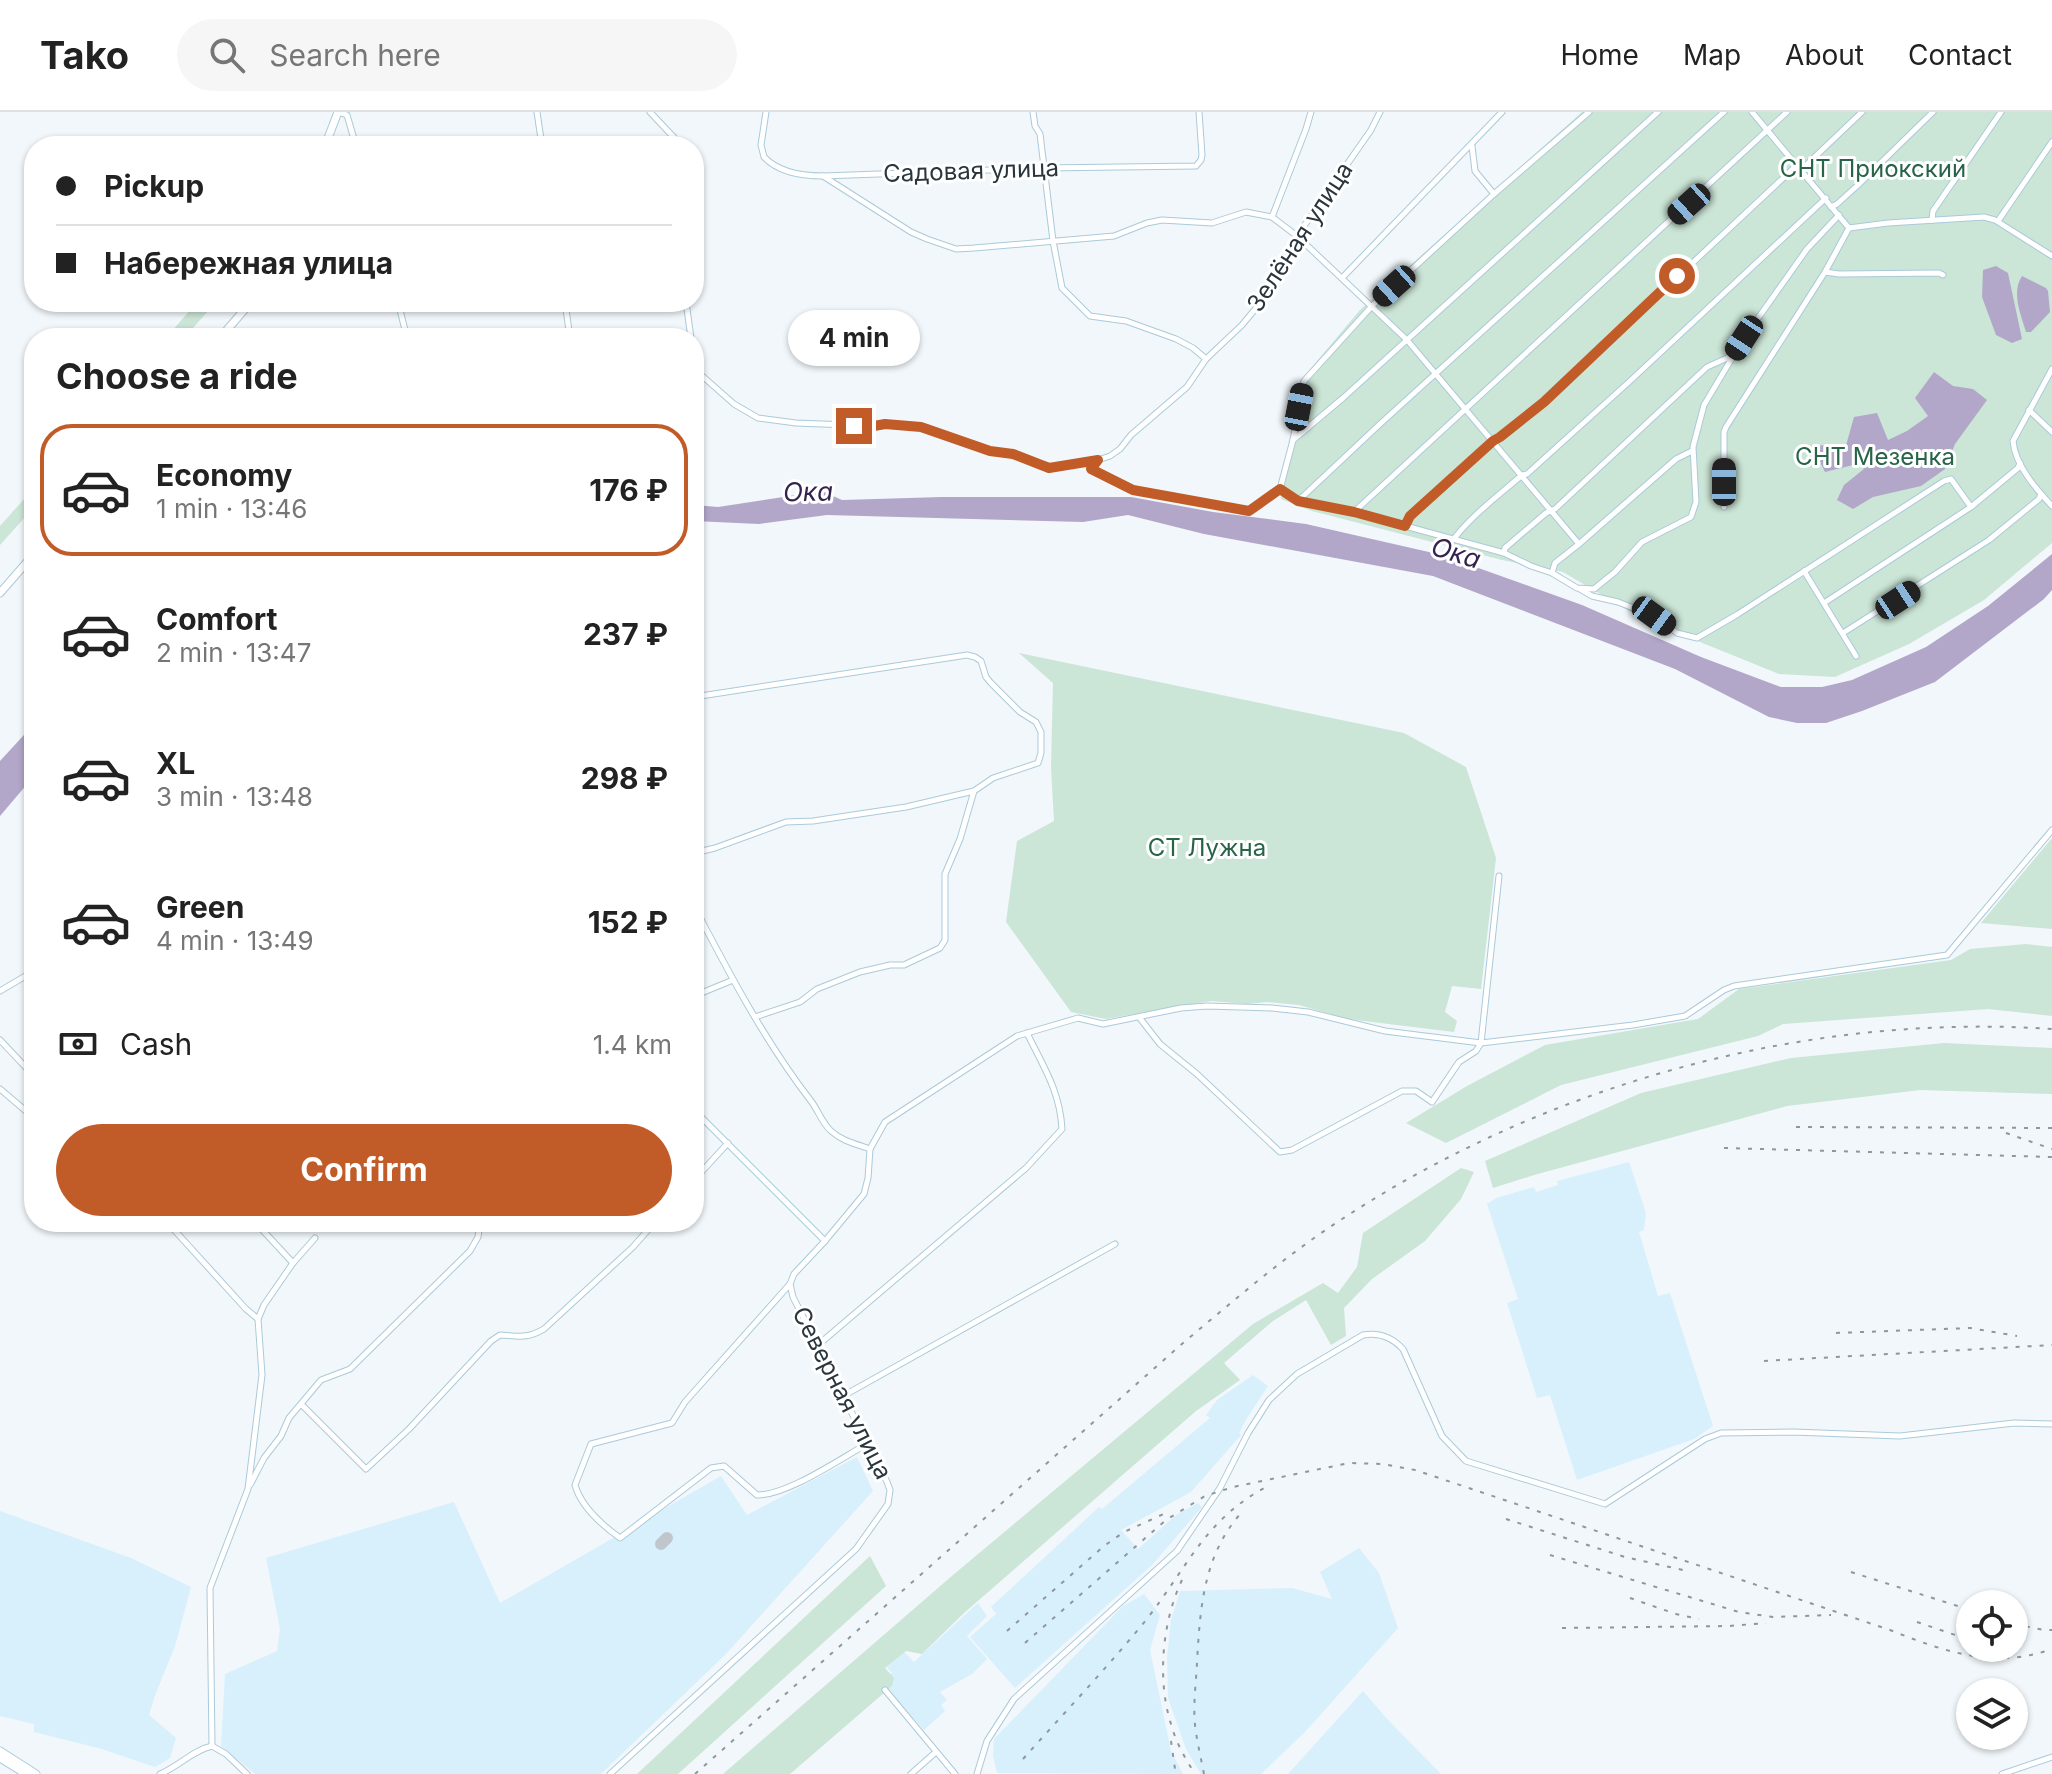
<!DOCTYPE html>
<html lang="en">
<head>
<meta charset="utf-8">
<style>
  :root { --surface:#fff; --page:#f6f6f6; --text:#222; --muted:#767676; --line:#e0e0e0; --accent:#c15c28 }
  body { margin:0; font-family:Inter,sans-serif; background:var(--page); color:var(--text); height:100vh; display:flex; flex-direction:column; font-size:30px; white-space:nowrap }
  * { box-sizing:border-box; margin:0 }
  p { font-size:26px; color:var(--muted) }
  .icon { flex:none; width:44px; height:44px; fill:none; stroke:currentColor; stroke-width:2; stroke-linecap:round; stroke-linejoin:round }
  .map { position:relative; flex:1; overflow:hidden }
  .drawer { position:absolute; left:24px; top:216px; width:680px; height:904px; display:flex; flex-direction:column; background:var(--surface); border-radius:32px; box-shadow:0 2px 6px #0004 }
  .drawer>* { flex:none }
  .guide { position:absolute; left:24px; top:24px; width:680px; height:176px; border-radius:32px; box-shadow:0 2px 6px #0004; display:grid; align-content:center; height:176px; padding:0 32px; background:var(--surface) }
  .fabs { position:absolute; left:1956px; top:1478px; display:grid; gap:16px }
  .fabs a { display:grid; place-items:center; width:72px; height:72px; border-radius:50%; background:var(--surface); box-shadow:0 2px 6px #0004; font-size:40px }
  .end { position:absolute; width:36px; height:36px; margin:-18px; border:10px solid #c15c28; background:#fff; box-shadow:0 0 0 4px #fff }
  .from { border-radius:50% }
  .bubble { position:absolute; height:56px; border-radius:28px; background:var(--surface); box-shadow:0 2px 6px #0004; font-size:26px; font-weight:700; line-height:56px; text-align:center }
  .car { position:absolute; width:24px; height:48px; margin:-24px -12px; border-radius:10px; box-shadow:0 0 6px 2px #0007; background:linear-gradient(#222 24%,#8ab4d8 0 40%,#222 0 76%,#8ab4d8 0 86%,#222 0) }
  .guide b { display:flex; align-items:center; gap:28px; height:76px; font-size:30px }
  .guide b+b { border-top:2px solid var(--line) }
  .guide i { width:20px; height:20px; background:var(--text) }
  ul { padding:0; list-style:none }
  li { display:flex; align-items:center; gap:24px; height:132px; margin:0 16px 12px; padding:0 16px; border:4px solid transparent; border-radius:32px }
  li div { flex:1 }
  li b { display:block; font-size:30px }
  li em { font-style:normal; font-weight:700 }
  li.current { border-color:var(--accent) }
  li>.icon { width:72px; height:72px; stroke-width:1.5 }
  h2 { padding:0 32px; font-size:36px; line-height:96px }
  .pay { display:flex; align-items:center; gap:20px; height:88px; padding:0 32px; font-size:30px }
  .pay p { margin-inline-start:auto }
  .cta { display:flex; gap:16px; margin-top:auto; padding:16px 32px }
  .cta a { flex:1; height:92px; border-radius:48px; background:var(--accent); color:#fff; font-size:32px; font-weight:700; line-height:92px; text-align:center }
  header { display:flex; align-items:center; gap:48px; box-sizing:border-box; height:112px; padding:0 40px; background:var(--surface); border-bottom:2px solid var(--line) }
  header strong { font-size:38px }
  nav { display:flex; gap:44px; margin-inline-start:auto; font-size:28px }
  .search { width:560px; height:72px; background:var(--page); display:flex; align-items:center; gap:20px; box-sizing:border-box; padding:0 28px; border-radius:44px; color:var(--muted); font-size:30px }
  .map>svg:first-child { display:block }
</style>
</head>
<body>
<header>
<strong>Tako</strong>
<div class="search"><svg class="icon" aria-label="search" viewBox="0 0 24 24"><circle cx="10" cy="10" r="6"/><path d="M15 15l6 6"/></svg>Search here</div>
<nav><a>Home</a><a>Map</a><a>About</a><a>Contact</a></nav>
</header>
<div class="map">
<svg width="2052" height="1662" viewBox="0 0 2052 1662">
  <rect width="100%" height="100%" fill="#f1f7fb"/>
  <g fill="#d8f0fc">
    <path d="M1629,1050L1646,1101L1644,1118L1639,1120L1658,1184L1670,1181L1713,1314L1694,1327L1577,1368L1550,1283L1537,1286L1507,1191L1518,1187L1487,1092L1496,1086L1534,1075L1536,1080L1558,1073L1557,1069Z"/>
    <path d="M1253,1263L1268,1274L1247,1306L1239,1321L1241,1323L1191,1380L1121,1418L1138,1437L1176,1403L1198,1391L1202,1395L1152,1453L1015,1576L970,1525L996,1502L991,1495L1099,1395L1102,1397L1210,1306L1206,1303L1217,1288Z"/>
    <path d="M857,1345L873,1379L726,1542L601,1662H255L221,1634L225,1562L277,1539L280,1517L266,1446L454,1390L500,1491L721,1364L747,1403Z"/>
    <path d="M0,1399L131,1446L191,1475L175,1534L154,1586L149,1603L176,1626L170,1646L155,1655L102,1637L34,1620V1612L0,1604Z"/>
    <path d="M1359,1436L1379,1461L1398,1516L1305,1620L1261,1662H1201L1186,1637L1168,1586L1167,1545L1171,1508L1180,1479L1292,1476L1332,1487L1320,1460Z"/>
    <path d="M1144,1482L1160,1503L1150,1538L1171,1639L1183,1662L997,1661L993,1644L994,1627L1123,1494Z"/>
    <path d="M978,1491L987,1504L967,1524L987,1547L972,1562L940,1580L947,1588L941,1593L945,1599L924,1618L881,1570L892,1561L887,1555L904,1540L914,1550Z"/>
    <path d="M1363,1579L1388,1608L1441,1662H1288Z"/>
  </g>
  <g fill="#cbe5d6">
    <path d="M1582,0H2052V431L1984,488L1909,532L1835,565L1779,562L1641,506L1563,460L1502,448L1312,399L1281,387L1301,268L1360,198Z"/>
    <path d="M197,190H216L184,226H166Z"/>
    <path d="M34,376V395L0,433V414Z"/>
    <path d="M1019,541L1404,621L1466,655L1496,746L1481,877L1452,874L1445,900L1457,909L1454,920L1348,907L1299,893L1267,890L1247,892L1211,889L1106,907L1071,900L1006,810L1017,729L1054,709L1051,655L1053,571Z"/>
    <path d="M2052,726V817L1981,811Z"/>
    <path d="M2026,832L2052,835V904L1988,897L1783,912L1758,924L1561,973L1446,1031L1406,1011L1467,974L1545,933L1698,907L1739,877L1951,848L1970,837Z"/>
    <path d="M1944,931L2052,936V982L1920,978L1787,994L1534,1063L1493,1076L1485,1049L1641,981L1791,946Z"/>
    <path d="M1461,1056L1474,1060L1461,1087L1425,1129L1372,1167L1344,1196L1346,1224L1331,1233L1306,1188L1273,1209L1224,1251L1240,1268L1196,1299L964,1501L922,1542L906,1539L885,1556L894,1566L892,1574L790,1662H723L953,1463L1253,1212L1323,1171L1338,1181L1357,1155L1363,1121Z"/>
    <path d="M870,1444L886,1474L678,1662H637Z"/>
  </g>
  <g fill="#b2a7c8">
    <path d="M1996,154L2008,161L2022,227L2012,231L1996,223L1982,185L1983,158Z"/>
    <path d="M2022,164L2046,176L2048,179L2050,200L2031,220H2026C2021,203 2011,181 2022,164Z"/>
    <path d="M1934,260L1953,274L1973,277L1987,288L1955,332L1945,357L1921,374L1873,385L1853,397L1837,388L1844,373L1864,357L1857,352L1825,360L1821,352L1818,334L1830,332L1845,337L1854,305L1877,301L1888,328L1907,319L1928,304L1915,286Z"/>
    <path d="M822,379L842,388L942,385H1131L1213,400L1306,412L1442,443L1582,493L1701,545L1781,575H1822L1852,568L1926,535L1988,494L2052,442V478L2044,487L1935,570L1862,599L1826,611H1797L1769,605L1675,557L1433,464L1204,422L1128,403L1083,410L827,403L759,412L694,409V393L718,395Z"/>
    <path d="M34,612V664L0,704V649Z"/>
  </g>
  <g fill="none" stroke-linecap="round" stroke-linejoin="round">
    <path stroke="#c0c7cc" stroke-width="12" d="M661,1432L667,1426"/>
    <g stroke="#abcada" stroke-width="7">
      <g id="minor">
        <path d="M338,0L347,3L356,34"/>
        <path d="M537,0L542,34"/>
        <path d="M650,0L682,34"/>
        <path d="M766,0L761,33L764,45C779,61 802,64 823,64L1043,56L1196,54L1201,48L1202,43L1199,0"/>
        <path d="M1033,0L1035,14L1040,22L1053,129L1062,176L1090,204L1126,209L1176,227L1193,236L1206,247"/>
        <path d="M1380,0L1371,18L1297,124L1266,184L1242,213L1206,247L1187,275L1131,323L1120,337L1110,344L1098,348L1091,357L1133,378L1249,399L1280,377L1293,328L1304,269L1372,194L1494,82L1589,0"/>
        <path d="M1752,0L1849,116L1888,111L1984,105L1995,108L2052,144"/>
        <path d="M1472,34L1475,59L1494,82"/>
        <path d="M1800,59L1862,0"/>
        <path d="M694,61L696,66L694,88"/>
        <path d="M823,64L911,120L927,127L956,137L974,136L1114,124L1147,111L1162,108L1212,111L1246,100L1272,105L1297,124L1407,228L1579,432"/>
        <path d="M1831,95L1837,92L1858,73L1933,0"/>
        <path d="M1272,105L1306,17L1311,0"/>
        <path d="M1932,108L1933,99L2001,0"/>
        <path d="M1998,109L2052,30"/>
        <path d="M1825,160L1839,162L1939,161L1943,163"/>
        <path d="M1342,166L1502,0"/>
        <path d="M398,190L407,226"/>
        <path d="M565,190L570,226"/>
        <path d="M686,190L691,226"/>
        <path d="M694,239L700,262L734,292L758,306L796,311L874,314L885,312L921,315L990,339L1013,342L1049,356L1096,348"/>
        <path d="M2052,257L2013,329C2015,353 2036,377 2052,394"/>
        <path d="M2029,298L2052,320"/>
        <path d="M1293,328L1343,286L1658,0"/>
        <path d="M1280,377L1298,389L1354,400L1504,441L1531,454L1552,461L1555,451L1579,432L1676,347L1692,339"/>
        <path d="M1298,389L1380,312L1724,0"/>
        <path d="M1724,395V320L1726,315L1825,160L1849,116"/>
        <path d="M1354,400L1787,0"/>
        <path d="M1405,414L1410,404L1493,329L1500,325L1544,290L1796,54"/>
        <path d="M1453,428C1472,403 1498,384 1522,363L1527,362L1630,269L1826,86"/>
        <path d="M1504,441L1505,436L1546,401L1555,397L1707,255L1734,243"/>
        <path d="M1804,459L1856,544"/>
        <path d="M1552,461L1577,476L1594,477L1615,460L1642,430L1691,405L1696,390L1693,335L1704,293L1744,226L1807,137L1839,103"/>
        <path d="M1580,477L1592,484L1618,490L1654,504L1677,521L1697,526L1738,502L1944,369L1951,367L1971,395"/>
        <path d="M1824,491L1971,395L2018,356L2020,351"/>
        <path d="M1843,521L1989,428L2039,387L2041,382"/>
        <path d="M694,585L967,543L975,545L981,549L986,565L991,571L1020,600L1036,610L1041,620V641L1038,651L993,666L974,679L906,695L813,709L786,710L715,736L694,741"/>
        <path d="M694,794C729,861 764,928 811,989C818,998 822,1011 831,1019C842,1029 856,1032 870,1037"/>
        <path d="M0,879L34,859"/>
        <path d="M694,884L733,868"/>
        <path d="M755,905L800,890L817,877L860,860L890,853H904L940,836L945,828V762L960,727L974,679"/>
        <path d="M1139,905L1160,932L1197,962L1280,1040L1292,1038L1402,979H1416L1432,990L1459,950L1476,939L1481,931L1499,764"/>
        <path d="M0,928L34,964"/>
        <path d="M0,977L26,999"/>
        <path d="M694,998L825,1129"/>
        <path d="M694,1068L728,1031"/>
        <path d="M167,1110L246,1197L258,1207"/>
        <path d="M255,1110L293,1151"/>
        <path d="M790,1172L685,1290L672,1311L591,1332L575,1373C581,1395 602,1413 620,1426L711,1356L724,1354L757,1383C786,1384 840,1347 867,1332"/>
        <path d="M818,1233L1026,1056L1062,1017C1060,979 1043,954 1027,921"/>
        <path d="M843,1284L1115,1132"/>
        <path d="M302,1293L366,1357L409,1317L491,1229L500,1223C519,1224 527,1227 544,1217L633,1135L655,1110"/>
        <path d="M250,1373L264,1346L281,1324L289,1306L321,1268L350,1257L470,1139L478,1125L480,1110"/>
        <path d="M885,1578L955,1662"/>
        <path d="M212,1634L210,1476L248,1377L262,1263L258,1207L264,1193L293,1151L315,1126"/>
        <path d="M160,1662C178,1655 193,1638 212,1634L226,1642L247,1662"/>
        <path d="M610,1662L856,1437L888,1392L890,1378L887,1370L793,1185L790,1172L794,1162L825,1129L864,1082L868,1066L870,1037L885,1010L1017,924L1078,906L1103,912L1181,896L1207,894L1272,896L1308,900L1385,919L1481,931L1633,913L1685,904L1724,878L1734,874L1947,843L2052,718"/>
        <path d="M911,1662L936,1640"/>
        <path d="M977,1662L987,1629L1014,1587L1177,1439L1220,1376L1248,1321L1269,1288L1297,1262L1363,1223C1379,1220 1392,1225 1403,1237L1442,1324L1466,1349L1605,1392L1705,1327L1721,1321L1793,1320L1900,1324L2014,1311L2052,1312"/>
        <path d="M2002,1662L2052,1645"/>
      </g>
    </g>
    <g stroke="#abcada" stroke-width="9">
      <g id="major">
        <path d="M325,34L338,0"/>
        <path d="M220,226L251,190"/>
        <path d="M0,481L34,442"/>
        <path d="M0,1639L36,1662"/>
        <path d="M0,1646L26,1662"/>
      </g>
    </g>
    <use href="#minor" stroke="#fff" stroke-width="5"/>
    <use href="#major" stroke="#fff" stroke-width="7"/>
    <g stroke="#8e979d" stroke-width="2" stroke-dasharray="4 8" stroke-linecap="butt">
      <path d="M1796,1015L2052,1016"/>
      <path d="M2006,1021L2052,1037"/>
      <path d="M1724,1036L2052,1045"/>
      <path d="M1836,1221L1970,1216L2017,1224"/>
      <path d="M1764,1249L2052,1233"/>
      <path d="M1506,1407L1625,1445L1683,1458"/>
      <path d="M1550,1443L1739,1500L1773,1505L1831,1503"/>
      <path d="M1851,1460L1970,1498"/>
      <path d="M1182,1468C1162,1510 1157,1568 1171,1612C1176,1631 1185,1646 1195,1662"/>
      <path d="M1630,1486L1676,1502L1699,1507"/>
      <path d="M1917,1510L1970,1528"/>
      <path d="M2014,1512L2044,1518H2052"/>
      <path d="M1562,1516L1729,1514L1766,1511"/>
      <path d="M1007,1519L1104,1434L1124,1420L1168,1400"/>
      <path d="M1025,1531L1166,1408L1205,1384L1233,1375L1349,1351L1383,1352L1415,1358L1454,1371L1890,1518C1943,1539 1994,1558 2052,1537"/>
      <path d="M1171,1629L1175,1657L1173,1662"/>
      <path d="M1023,1647C1064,1601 1107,1556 1146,1508C1188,1455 1205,1406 1270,1373"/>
      <path d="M695,1662L1183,1231C1231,1191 1278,1150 1330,1115C1538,975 1801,900 2052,917"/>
      <path d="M1204,1662C1201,1646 1197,1630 1195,1613C1193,1593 1196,1571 1197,1551C1200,1497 1203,1443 1242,1400"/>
    </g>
  </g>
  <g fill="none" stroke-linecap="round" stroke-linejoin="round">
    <path stroke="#c15c28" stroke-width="10" d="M854,314H874L885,312L921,315L990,339L1013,342L1049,356L1098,348L1091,357L1133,378L1249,399L1280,377L1298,389L1354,400L1405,414L1410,404L1493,329L1500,325L1544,290L1677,164"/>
  </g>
  <g text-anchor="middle" stroke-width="6" stroke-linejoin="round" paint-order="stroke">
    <g font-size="24" fill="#276448" stroke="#fff">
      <text x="1873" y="65">СНТ Приокский</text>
      <text x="1875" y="353">СНТ Мезенка</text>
      <text x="1207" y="744">СТ Лужна</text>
    </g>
    <g font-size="24" fill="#2a363d" stroke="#fff">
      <text transform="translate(971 59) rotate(-2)" y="8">Садовая улица</text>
      <text transform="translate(1300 125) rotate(-57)" y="8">Зелёная улица</text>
      <text transform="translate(842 1281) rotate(63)" y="8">Северная улица</text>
    </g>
    <g font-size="26" font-style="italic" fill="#34234f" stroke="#fff">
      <text transform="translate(808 380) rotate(-1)" y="9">Ока</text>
      <text transform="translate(1456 441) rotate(17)" y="9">Ока</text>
    </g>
  </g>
</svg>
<div class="fabs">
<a><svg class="icon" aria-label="locate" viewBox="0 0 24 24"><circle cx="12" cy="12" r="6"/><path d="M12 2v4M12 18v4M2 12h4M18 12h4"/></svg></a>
<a><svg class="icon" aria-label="layers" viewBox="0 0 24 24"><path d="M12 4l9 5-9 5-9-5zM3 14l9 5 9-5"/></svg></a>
</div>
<i class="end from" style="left:1677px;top:164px"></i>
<i class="end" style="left:854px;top:314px"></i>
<div class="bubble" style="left:788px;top:198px;width:132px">4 min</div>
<i class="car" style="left:1689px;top:92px;rotate:228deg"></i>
<i class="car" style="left:1394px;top:174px;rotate:228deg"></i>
<i class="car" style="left:1744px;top:226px;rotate:213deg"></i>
<i class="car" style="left:1299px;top:295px;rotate:11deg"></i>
<i class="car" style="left:1724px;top:370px;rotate:0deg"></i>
<i class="car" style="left:1898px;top:488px;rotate:57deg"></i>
<i class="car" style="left:1654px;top:504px;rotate:126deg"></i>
<div class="guide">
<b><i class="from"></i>Pickup</b>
<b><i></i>Набережная улица</b>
</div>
<section class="drawer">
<h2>Choose a ride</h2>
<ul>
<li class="current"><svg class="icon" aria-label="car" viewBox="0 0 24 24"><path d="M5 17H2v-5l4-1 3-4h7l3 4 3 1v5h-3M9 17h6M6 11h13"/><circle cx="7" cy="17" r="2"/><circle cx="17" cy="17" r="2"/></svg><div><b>Economy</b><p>1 min · 13:46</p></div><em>176 ₽</em></li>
<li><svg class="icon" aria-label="car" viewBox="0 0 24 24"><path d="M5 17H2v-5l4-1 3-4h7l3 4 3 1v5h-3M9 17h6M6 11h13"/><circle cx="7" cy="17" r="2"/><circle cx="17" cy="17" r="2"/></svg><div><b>Comfort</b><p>2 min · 13:47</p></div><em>237 ₽</em></li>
<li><svg class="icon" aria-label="car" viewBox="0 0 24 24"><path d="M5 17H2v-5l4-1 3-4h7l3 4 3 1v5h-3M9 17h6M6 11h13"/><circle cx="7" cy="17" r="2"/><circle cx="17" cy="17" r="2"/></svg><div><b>XL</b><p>3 min · 13:48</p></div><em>298 ₽</em></li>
<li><svg class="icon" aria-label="car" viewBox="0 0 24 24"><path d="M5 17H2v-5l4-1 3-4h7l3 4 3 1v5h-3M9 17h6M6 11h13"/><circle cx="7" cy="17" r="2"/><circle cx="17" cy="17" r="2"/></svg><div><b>Green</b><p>4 min · 13:49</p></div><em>152 ₽</em></li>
</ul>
<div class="pay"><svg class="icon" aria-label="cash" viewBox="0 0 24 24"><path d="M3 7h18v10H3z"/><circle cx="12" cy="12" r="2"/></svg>Cash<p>1.4 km</p></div>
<div class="cta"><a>Confirm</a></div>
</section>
</div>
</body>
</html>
